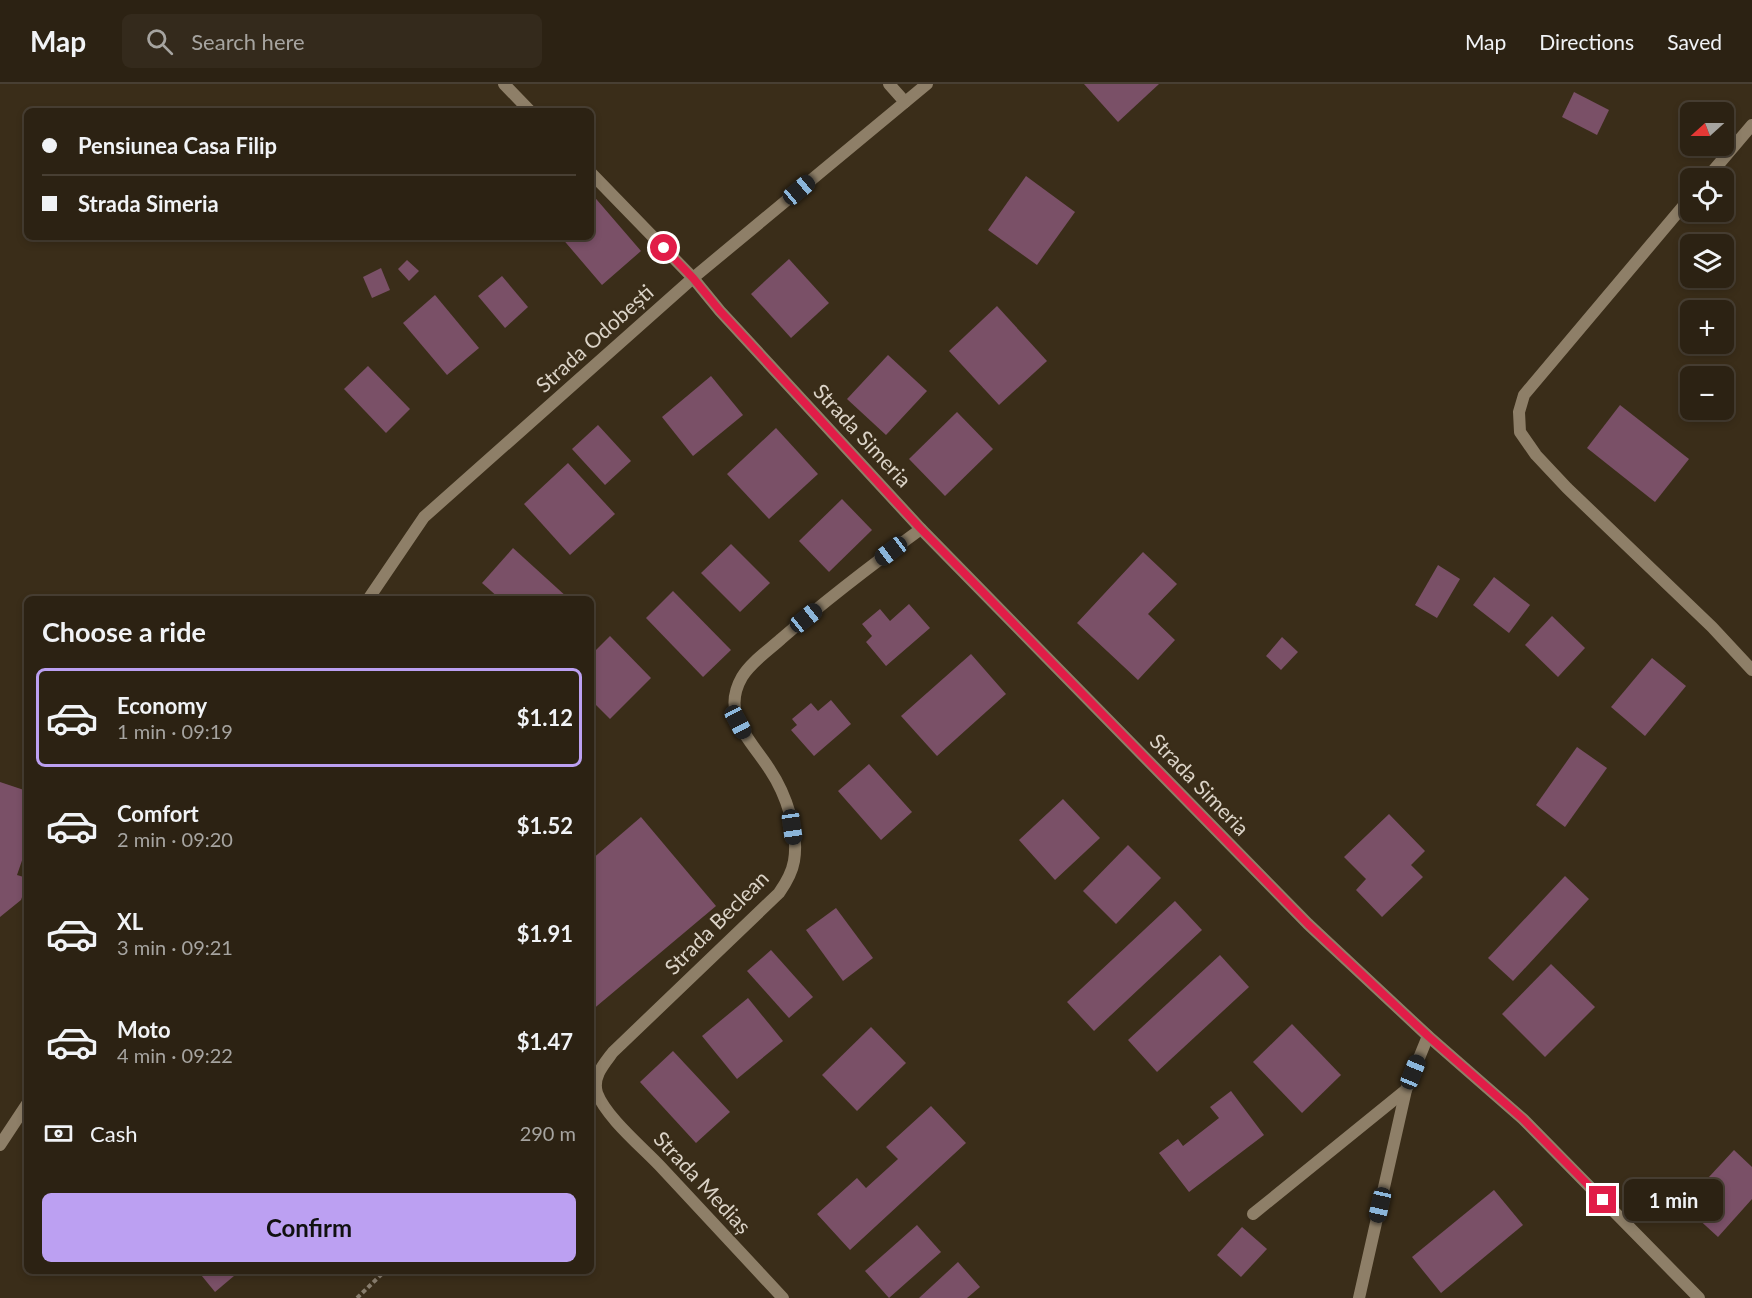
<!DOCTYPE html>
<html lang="en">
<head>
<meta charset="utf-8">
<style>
  :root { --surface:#2c2213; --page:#342a1c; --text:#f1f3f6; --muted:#a6a4a0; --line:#483f33; --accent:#bca0f2 }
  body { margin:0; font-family:Lato,sans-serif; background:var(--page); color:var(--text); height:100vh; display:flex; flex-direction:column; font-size:22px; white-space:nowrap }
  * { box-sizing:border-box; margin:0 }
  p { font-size:20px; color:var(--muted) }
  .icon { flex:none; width:33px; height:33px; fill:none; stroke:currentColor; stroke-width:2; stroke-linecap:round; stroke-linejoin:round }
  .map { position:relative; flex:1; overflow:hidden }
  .drawer { position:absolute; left:24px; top:512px; width:570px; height:678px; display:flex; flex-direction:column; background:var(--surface); border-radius:9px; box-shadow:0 3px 9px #0003,0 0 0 2px var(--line) }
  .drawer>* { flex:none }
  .banner { position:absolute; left:24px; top:24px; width:570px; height:132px; border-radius:9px; box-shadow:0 3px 9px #0003,0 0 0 2px var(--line); display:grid; align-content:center; height:132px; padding:0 18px; background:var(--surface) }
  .needle { width:39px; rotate:249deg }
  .controls { position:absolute; left:1680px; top:18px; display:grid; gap:12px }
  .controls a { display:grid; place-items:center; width:54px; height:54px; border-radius:9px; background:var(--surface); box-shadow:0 3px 9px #0003,0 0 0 2px var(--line); font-size:30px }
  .end { position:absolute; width:27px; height:27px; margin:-14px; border:8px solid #e11d48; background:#fff; box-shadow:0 0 0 3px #fff }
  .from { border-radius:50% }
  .bubble { position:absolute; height:42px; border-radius:9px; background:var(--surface); box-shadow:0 3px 9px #0003,0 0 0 2px var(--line); font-size:20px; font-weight:700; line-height:42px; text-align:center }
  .car { position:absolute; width:18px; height:36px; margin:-18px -9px; border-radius:8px; box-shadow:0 0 4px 2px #0007; background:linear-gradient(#222 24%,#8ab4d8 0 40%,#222 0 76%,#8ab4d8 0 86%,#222 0) }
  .banner b { display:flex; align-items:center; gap:21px; height:57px; font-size:22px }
  .banner b+b { border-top:2px solid var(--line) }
  .banner i { width:15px; height:15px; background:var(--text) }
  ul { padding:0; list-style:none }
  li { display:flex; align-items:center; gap:18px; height:99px; margin:0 12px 9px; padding:0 6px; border:3px solid transparent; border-radius:9px }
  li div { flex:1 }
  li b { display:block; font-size:22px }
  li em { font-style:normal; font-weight:700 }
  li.current { border-color:var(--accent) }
  li>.icon { width:54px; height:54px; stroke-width:1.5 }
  h2 { padding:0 18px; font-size:27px; line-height:72px }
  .pay { display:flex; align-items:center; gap:15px; height:66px; padding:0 18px; font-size:22px }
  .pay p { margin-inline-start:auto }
  .cta { display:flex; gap:12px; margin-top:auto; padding:12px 18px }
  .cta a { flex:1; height:69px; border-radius:9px; background:var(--accent); color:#111; font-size:24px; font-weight:700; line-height:69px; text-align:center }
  header { display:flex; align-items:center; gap:36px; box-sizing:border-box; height:84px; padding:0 30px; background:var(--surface); border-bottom:2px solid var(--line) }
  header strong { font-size:28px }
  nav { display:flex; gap:33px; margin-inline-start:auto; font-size:21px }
  .search { width:420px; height:54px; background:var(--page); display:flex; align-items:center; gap:15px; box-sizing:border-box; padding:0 21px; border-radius:9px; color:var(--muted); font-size:22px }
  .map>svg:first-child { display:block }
</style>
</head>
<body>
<header>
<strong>Map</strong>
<div class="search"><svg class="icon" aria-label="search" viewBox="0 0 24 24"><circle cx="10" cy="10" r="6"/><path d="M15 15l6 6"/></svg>Search here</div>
<nav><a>Map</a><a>Directions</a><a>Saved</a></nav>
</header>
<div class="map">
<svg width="1752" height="1214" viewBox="0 0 1752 1214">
  <rect width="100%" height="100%" fill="#3a2d19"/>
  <g fill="#7a5067">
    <path d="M1084,0H1159L1118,38Z"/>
    <path d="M1574,8L1609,26L1597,51L1562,33Z"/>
    <path d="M1026,92L1075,128L1037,181L988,146Z"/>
    <path d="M591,109L641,167L602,201L561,153H591Z"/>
    <path d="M789,175L829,219L791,254L751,210Z"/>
    <path d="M407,176L419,187L409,197L398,185Z"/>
    <path d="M381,184L390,206L372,214L363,193Z"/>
    <path d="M502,192L528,223L505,244L478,212Z"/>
    <path d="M435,211L479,264L447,291L403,239Z"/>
    <path d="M997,222L1047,277L999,321L949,267Z"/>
    <path d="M888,271L927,307L886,351L847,315Z"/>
    <path d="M368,282L410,325L386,349L344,305Z"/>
    <path d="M711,292L743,331L693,372L662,333Z"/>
    <path d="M1620,321L1689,375L1655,418L1587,364Z"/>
    <path d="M957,328L993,365L945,412L909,375Z"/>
    <path d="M598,341L631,377L605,401L572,365Z"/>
    <path d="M776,344L818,390L769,435L727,390Z"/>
    <path d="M568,379L615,430L570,471L524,420Z"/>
    <path d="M842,415L872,446L829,488L799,457Z"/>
    <path d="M731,460L770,499L740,528L701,489Z"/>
    <path d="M513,464L568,514H499L482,499Z"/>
    <path d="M1143,468L1177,500L1148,530L1175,556L1138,596L1077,539Z"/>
    <path d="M1438,481L1460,495L1437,534L1415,521Z"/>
    <path d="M1494,493L1530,521L1509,549L1473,521Z"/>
    <path d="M673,507L731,566L703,593L646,534Z"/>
    <path d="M909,520L930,544L886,582L866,558L872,552L862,540L880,525L890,537Z"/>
    <path d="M1552,532L1585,564L1558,593L1525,561Z"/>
    <path d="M610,552L651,594L610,635L591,616V571Z"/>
    <path d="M1282,553L1298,568L1281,586L1266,572Z"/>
    <path d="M971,570L1006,610L937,672L901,632Z"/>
    <path d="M1652,574L1686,602L1645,652L1611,623Z"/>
    <path d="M831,616L851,640L814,672L791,646L797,641L792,635L811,619L818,627Z"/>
    <path d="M1577,663L1607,684L1565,743L1536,721Z"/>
    <path d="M869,680L912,728L881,756L838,707Z"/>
    <path d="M0,698L27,707V762L17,791L27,794V799L21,816L0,833Z"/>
    <path d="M1063,715L1100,754L1055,796L1019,756Z"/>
    <path d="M1389,730L1425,767L1411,781L1423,793L1382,833L1356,806L1366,795L1344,773Z"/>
    <path d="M641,733L716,822L591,927V776Z"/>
    <path d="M1128,761L1161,794L1116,840L1083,807Z"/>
    <path d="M1565,792L1589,815L1513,897L1488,874Z"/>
    <path d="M1175,817L1202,846L1094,947L1067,918Z"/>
    <path d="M836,824L873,874L843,897L806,846Z"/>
    <path d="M771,866L813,913L789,934L747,887Z"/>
    <path d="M1220,871L1249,903L1157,988L1128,956Z"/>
    <path d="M1551,880L1595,923L1545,973L1502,930Z"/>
    <path d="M748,914L783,957L737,995L702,952Z"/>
    <path d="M1292,940L1341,991L1302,1029L1253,978Z"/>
    <path d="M871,943L906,979L857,1027L822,991Z"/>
    <path d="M673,967L730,1028L696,1059L640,998Z"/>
    <path d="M1231,1007L1264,1051L1189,1108L1159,1069L1178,1055L1183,1062L1219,1034L1210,1023Z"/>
    <path d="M931,1022L966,1059L850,1166L817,1130L857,1094L866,1104L898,1075L886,1063Z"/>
    <path d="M1734,1066L1752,1083V1115L1718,1153L1683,1121Z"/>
    <path d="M1494,1106L1523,1141L1441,1209L1412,1173Z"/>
    <path d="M917,1141L941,1168L889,1214L865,1187Z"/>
    <path d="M1242,1143L1267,1165L1241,1193L1217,1171Z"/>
    <path d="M958,1178L980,1203L967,1214H919Z"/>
    <path d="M197,1186H241L215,1208Z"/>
  </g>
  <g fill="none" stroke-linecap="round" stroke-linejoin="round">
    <path stroke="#887d6d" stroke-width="4" stroke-dasharray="4.5 3" stroke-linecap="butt" d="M357,1214L386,1186"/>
    <path stroke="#8e7f68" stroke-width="12" d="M1253,1130L1406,1006"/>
    <g stroke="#8e7f68" stroke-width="12">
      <path d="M504,0L530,27"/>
      <path d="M889,0L905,18"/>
      <path d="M591,89L693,194L720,227L921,445L1308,840L1428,952L1523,1035L1699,1214"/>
      <path d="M1707,94L1752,41"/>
      <path d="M1690,114L1524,311L1519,328L1520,348L1536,371L1567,404L1712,543L1752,586"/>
      <path d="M369,514L424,433L693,194L927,0"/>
      <path d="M0,1061L27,1020"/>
      <path d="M783,1214C742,1170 701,1126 660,1082C642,1063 606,1033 597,1009C592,993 604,980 613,968L779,809C786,799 792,789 794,777C799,748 786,710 770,686C751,656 720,631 742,593C751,578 769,566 781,555C826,516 873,480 921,445"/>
      <path d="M1359,1214L1406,1006L1428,952"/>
    </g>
  </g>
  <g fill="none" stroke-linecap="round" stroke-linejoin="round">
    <path stroke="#e11d48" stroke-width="8" d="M664,164L693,194L720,227L921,445L1308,840L1428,952L1523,1035L1603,1116"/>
  </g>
  <g text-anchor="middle" stroke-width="4.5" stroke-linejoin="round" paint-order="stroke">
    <g font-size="21" fill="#dbd3c7" stroke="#3a2d19">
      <text transform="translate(595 255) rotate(-42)" y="7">Strada Odobești</text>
      <text transform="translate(862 352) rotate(47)" y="7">Strada Simeria</text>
      <text transform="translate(1199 701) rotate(46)" y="7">Strada Simeria</text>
      <text transform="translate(717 839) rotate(-45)" y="7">Strada Beclean</text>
      <text transform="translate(702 1099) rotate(47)" y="7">Strada Mediaș</text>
    </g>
  </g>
</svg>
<div class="controls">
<a><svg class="needle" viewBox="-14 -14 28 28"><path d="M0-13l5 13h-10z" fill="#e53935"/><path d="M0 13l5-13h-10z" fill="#a6a4a0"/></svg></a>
<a><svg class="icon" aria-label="locate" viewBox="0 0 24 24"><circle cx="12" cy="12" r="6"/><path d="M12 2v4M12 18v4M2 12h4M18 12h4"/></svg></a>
<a><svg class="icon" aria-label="layers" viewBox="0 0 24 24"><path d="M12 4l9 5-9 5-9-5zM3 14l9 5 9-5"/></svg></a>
<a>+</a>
<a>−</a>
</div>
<i class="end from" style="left:664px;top:164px"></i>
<i class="end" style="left:1603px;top:1116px"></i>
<div class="bubble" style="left:1624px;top:1095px;width:99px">1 min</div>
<i class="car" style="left:799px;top:106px;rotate:50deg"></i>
<i class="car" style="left:891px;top:467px;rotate:233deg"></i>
<i class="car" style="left:806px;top:534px;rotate:51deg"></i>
<i class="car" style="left:738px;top:638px;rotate:152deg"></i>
<i class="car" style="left:792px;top:743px;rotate:172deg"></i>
<i class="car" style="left:1413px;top:988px;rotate:22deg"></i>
<i class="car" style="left:1380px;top:1121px;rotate:193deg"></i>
<div class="banner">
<b><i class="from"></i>Pensiunea Casa Filip</b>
<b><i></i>Strada Simeria</b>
</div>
<section class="drawer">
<h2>Choose a ride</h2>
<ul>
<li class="current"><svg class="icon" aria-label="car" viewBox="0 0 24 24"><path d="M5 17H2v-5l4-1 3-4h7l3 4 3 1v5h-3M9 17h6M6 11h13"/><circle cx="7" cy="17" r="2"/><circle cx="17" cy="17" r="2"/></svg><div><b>Economy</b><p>1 min · 09:19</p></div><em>$1.12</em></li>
<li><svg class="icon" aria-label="car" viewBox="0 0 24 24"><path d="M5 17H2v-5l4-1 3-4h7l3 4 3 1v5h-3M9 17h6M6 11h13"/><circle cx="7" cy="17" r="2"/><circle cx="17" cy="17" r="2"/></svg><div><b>Comfort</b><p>2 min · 09:20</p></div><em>$1.52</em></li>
<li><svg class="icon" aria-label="car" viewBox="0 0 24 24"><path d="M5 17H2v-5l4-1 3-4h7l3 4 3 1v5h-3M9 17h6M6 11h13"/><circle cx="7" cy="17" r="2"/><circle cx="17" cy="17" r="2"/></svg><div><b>XL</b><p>3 min · 09:21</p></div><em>$1.91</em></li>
<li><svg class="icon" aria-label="car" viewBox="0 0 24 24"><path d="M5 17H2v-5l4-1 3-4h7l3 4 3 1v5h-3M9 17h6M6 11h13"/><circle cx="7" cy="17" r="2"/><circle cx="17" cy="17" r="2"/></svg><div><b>Moto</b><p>4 min · 09:22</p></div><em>$1.47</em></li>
</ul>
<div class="pay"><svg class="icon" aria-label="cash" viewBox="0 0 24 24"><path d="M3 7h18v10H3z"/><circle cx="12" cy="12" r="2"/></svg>Cash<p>290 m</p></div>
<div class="cta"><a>Confirm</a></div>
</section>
</div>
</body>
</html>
